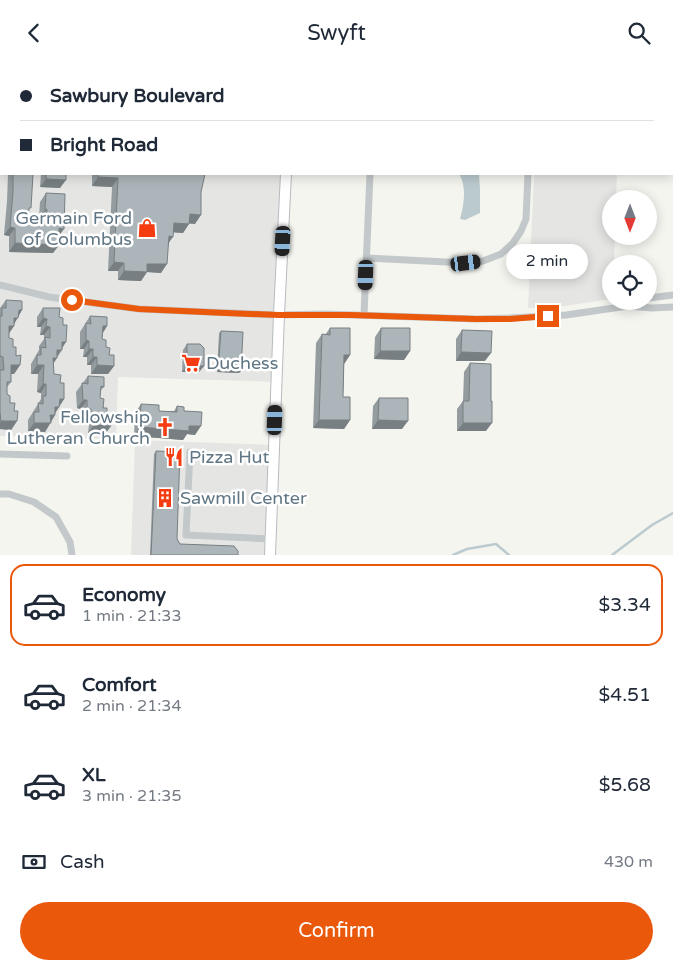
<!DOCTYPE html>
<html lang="en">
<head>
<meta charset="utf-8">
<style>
  :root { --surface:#fff; --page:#f6f6f7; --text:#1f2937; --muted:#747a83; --line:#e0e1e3; --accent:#ea580c }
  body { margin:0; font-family:"Varela Round",sans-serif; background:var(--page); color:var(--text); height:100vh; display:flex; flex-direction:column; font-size:19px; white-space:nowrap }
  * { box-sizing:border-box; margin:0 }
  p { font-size:16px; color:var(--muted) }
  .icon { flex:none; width:28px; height:28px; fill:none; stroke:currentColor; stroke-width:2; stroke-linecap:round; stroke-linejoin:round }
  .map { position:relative; height:490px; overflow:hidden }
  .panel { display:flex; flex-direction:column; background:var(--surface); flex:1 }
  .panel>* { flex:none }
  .hud { position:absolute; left:0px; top:0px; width:674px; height:110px; box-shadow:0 2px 12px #0003; display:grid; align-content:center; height:110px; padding:0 20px; background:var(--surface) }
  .needle { width:32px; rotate:180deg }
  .controls { position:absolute; left:602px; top:125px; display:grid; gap:10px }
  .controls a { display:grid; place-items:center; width:55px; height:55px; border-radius:50%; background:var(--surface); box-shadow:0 2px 12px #0003; font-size:25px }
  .end { position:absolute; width:22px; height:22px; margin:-11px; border:6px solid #ea580c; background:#fff; box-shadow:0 0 0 2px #fff }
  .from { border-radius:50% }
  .bubble { position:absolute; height:35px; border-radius:18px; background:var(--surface); box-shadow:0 2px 12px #0003; font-size:16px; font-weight:600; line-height:35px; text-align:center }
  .car { position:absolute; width:15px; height:30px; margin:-15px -8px; border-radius:6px; box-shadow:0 0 4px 1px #0007; background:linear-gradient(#222 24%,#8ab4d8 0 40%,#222 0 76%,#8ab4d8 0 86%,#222 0) }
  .hud b { display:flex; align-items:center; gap:18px; height:48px; font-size:19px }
  .hud b+b { border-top:1px solid var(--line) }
  .hud i { width:12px; height:12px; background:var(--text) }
  ul { padding:9px 0 0; list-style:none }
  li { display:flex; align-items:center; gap:15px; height:82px; margin:0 10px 8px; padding:0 10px; border:2px solid transparent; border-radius:15px }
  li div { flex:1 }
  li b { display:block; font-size:19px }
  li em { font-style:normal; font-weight:600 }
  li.on { border-color:var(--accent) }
  li>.icon { width:45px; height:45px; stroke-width:1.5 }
  .pay { display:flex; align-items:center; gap:12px; height:55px; padding:0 20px; font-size:19px }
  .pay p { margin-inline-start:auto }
  .button { display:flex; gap:10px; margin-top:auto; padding:10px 20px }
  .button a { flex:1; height:58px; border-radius:30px; background:var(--accent); color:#fff; font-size:20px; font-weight:600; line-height:58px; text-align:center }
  header { display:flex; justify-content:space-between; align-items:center; height:65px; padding:0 20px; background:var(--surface); font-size:22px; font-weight:600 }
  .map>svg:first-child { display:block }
</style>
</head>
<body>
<header><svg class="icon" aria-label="back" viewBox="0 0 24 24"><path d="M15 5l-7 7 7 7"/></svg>Swyft<svg class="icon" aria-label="search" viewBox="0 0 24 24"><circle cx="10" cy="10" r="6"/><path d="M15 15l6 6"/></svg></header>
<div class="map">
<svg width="673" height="490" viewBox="0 0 673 490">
  <rect width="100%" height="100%" fill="#f5f5f0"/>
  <g fill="#e5e6e4">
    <path d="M0,0H285L284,1H1V109H286L277,317L118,312L116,374L0,371Z"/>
    <path d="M495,0H673V20L672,1H495Z"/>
    <path d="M534,109H617L616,134H611V171H615L614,199H611V234L565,241L528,243Z"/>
    <path d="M135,375L274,380L270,490H131Z"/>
  </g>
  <path fill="#bbcace" d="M459,109H479L480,124V148L465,155L460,154C464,140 467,122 459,109Z"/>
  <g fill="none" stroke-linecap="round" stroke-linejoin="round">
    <g stroke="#bbcace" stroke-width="2.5">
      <path d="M453,490L467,484L496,479L509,490"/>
      <path d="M612,490L652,460L673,448"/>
    </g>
    <g stroke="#b6bbbe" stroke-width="12">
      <g id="primary">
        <path d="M285,1V0"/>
        <path d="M296,1L297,0"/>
        <path d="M270,490L279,250L286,109"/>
      </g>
    </g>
    <g stroke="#c3c8ca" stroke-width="7">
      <path d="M137,1V0"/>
      <path d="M367,193L466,198L483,196L501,189L513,178L521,166L526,154L528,109"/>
      <path d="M0,220L49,232L139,244L279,250L324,249L476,254L510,253L566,250L628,241L652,243L673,242"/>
      <path d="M649,233L673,230"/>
      <path d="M364,250L370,109"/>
      <path d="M190,387L186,470L271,474"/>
      <path d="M0,389L67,391"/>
      <path d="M0,429H9L34,437L56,452L70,477L72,490"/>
    </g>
    <path stroke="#c3c8ca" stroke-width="9" d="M0,43H1"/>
    <use href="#primary" stroke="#fff" stroke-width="10"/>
  </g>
  <g fill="#949c9f">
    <path d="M8,109H33L28,146V159H41V153H39L40,137L46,128L59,170V180L53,188L9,187V171L4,170L7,136Z"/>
    <path d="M41,109H66L60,123L40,122Z"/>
    <path d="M92,109H205L201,127L195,159L189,158L183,168L173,167L169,178L161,208L147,207L141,216L118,215V206H108L112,122L92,121Z"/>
    <path d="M6,235L22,245L14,259V261L9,268V273L13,282L20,300L14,309H11V317L7,322V329L10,338L14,346L17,356L11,365L0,364V243Z"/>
    <path d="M43,243L59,252L62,285L53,299L54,309L60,318L64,334L55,348V350L45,367L28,366V355L41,334V328L37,327L38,309H31V299L39,285V281L44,274V270H40L41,262H37V252Z"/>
    <path d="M90,251L107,261L103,268L102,274L114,301L108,309H91V300H87V292H83L84,284H80V267Z"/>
    <path d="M330,263L350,290L344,299L343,332L350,355L344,364L313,363L316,278L322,269L325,270Z"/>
    <path d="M381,263L410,286L404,295L374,294L375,272Z"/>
    <path d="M462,265L485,296H456V274Z"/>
    <path d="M221,266L239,308L217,307L219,268Z"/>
    <path d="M187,279L204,301L199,307H182L183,285Z"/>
    <path d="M470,298L491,336L486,366H457V344L463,336L464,307Z"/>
    <path d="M88,311L104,322L100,326V333L111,361L105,369L88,368L89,360H85V352L81,351V344L77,343L76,327Z"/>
    <path d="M379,333L402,364H372L373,341Z"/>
    <path d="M141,339L159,346H174L177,341L184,346L195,370L187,369L183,375L134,371L135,348Z"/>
    <path d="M156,386L177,474L180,479L238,490H150L154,389Z"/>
  </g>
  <g fill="#787f82">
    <path d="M0,0H24V1H1V7H0Z"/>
    <path d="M98,112L118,113L112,122L92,121Z"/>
    <path d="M46,114L66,115L60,123L40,122Z"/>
    <path d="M47,144L41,153H39L45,145Z"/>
    <path d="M190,149L201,150L195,159L184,158Z"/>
    <path d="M174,158L189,159L183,168L168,167Z"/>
    <path d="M10,162L15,163L9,171L4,170Z"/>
    <path d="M59,163L64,164L58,172Z"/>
    <path d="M169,171L173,172L167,180Z"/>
    <path d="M15,178L59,180L53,188L9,187Z"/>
    <path d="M114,197L124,198L118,206H108Z"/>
    <path d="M147,199H167L161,208L147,207L141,216L118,215L124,206Z"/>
    <path d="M19,245H22L13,261H14L8,270H3Z"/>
    <path d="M43,253L47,254L41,262H37Z"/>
    <path d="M46,261L50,262L44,270H40Z"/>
    <path d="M103,261H107L101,270Z"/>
    <path d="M86,275L89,276L84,284H80Z"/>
    <path d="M62,277H66L56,293H57L51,302H47Z"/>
    <path d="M89,284H93L87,292H83Z"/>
    <path d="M380,286H410L404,295L374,294Z"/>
    <path d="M461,287L491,288L485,296H456Z"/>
    <path d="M344,290H350L344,299Z"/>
    <path d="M93,292H97L91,300H87Z"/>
    <path d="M11,300H20L14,309H5Z"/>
    <path d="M37,300H44L38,309H31Z"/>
    <path d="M97,300L114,301L108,309H91Z"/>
    <path d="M187,301H204L199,307H182Z"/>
    <path d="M218,305L241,306L239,308L217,307Z"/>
    <path d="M43,319H46L41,328L37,327Z"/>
    <path d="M60,334H64L54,350H55L45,367L28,366L34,358Z"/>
    <path d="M83,335H87L81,344L77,343Z"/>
    <path d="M87,343L91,344L85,352L81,351Z"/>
    <path d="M91,351H95L89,360H85Z"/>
    <path d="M319,355H350L344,364L313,363Z"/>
    <path d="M378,355L408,356L402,364H372Z"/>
    <path d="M1,356H17L11,365L0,364V357Z"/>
    <path d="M463,358H492L486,366H457Z"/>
    <path d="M94,360L111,361L105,369L88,368Z"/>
    <path d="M189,361H201L195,370L187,369L183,375L134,371L140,362Z"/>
  </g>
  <g fill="#acb5b9" stroke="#787f82">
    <rect x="168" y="0" width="13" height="1"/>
    <rect x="206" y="0" width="25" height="1"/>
    <path d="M247,0H258L257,1H247Z"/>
    <path d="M13,109H33L31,143H29L28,159H46L47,144L45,145L46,128L65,129L64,164L59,163V180L15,178V163L10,162L13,127Z"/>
    <path d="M46,109H66V115L46,114Z"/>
    <path d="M98,109H205L201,127V150L190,149L189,159L174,158L173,172L169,171L167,199H147V207L124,206V198L114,197L118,113L98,112Z"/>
    <path d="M6,235L22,236V245H19L18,253H14V261H9V273L13,274V282H16V291L21,290L20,300H11V317H7V329L10,331V338H15L14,346H18L17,356H1L0,347V305H4L3,292L0,291V251H2V243H6Z"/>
    <path d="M43,243H60L59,252L63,253V260H67L66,277H62V285H57V293H53L54,309L61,310L60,318H64V334H60L59,342H55V350H50L51,358H34V347H39L38,338L43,339V331H46V319H43L44,300H37V290H41V282L46,283L45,272L50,273V262L46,261L47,254L43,253Z"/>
    <path d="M90,251L107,252V261H103L102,274L106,275V282L110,283L109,290H114V301L97,300V292H93V284H89V276L86,275V258L91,259Z"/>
    <path d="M330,263H350V290H344L343,332H350V355H319L322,269L330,270Z"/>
    <path d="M381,263H410V286H380Z"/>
    <path d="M462,265L492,266L491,288L461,287Z"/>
    <path d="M221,266L243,267L241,306L218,305Z"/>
    <path d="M187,279H200L204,283V301H187Z"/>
    <path d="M470,298L491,299V336H492V358H463V336H469Z"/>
    <path d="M88,311L104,312V322L101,321L100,333L104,334L103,343H107V350H111V361L94,360L95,351H91V344L87,343V335H83L82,318L88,319Z"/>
    <path d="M379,333H408V356L378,355Z"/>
    <path d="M141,339L159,340V346L177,347V341L184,342V346L202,347L201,361H189V366L140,362Z"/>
    <path d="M156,386L180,387L177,474L180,479L234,481L238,486V490H151Z"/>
  </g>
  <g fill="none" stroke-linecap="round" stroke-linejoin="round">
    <path stroke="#ea580c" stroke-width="6" d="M72,235L139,244L226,248L279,250H351L476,254H510L548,251"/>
  </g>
  <defs>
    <g id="shop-bare" transform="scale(1.5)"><path d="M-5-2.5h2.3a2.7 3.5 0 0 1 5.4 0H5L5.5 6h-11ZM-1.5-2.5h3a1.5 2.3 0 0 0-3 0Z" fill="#f53b10" stroke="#fff" stroke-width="2.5" paint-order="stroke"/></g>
    <g id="supermarket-bare" transform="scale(1.5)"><path d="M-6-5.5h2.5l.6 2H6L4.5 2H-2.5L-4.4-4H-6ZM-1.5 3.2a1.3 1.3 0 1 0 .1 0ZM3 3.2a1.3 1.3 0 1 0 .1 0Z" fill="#f53b10" stroke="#fff" stroke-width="2.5" paint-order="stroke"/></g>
    <g id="church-bare" transform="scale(1.5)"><path d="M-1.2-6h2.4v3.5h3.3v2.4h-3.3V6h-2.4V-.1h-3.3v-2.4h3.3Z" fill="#f53b10" stroke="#fff" stroke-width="2.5" paint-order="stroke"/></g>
    <g id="restaurant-bare" transform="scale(1.5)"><path d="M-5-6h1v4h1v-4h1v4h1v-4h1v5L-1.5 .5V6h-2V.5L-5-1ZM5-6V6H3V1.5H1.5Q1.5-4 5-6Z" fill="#f53b10" stroke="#fff" stroke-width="2.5" paint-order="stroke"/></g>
    <g id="building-bare" transform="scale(1.5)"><path d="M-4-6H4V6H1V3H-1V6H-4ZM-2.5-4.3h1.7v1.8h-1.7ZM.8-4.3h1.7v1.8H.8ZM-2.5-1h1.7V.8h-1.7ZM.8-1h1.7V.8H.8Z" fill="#f53b10" stroke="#fff" stroke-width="2.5" paint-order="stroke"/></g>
  </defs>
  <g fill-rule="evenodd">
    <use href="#shop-bare" x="147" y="163"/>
    <use href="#supermarket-bare" x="191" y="298"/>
    <use href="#church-bare" x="165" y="362"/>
    <use href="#restaurant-bare" x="174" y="392"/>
    <use href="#building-bare" x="165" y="433"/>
  </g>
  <g text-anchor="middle" stroke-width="5" stroke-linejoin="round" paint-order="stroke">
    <g font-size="18" fill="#607684" stroke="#fff" text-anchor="start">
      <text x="132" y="159" text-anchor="end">Germain Ford<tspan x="132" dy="21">of Columbus</tspan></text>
      <text x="206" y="304">Duchess</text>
      <text x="150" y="358" text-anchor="end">Fellowship<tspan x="150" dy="21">Lutheran Church</tspan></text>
      <text x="189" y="398">Pizza Hut</text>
      <text x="180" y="439">Sawmill Center</text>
    </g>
  </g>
</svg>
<div class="controls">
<a><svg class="needle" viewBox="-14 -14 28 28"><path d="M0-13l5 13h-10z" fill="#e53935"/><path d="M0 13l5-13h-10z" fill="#747a83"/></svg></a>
<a><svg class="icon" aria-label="locate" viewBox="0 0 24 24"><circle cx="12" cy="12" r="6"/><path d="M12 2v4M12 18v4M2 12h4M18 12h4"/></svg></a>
</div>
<i class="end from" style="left:72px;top:235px"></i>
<i class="end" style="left:548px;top:251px"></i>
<div class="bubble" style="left:506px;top:179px;width:82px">2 min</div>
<i class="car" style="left:283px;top:176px;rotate:183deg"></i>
<i class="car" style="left:466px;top:198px;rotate:83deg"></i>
<i class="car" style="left:366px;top:210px;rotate:182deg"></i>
<i class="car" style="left:275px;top:355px;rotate:2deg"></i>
<div class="hud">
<b><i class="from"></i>Sawbury Boulevard</b>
<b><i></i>Bright Road</b>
</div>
</div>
<section class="panel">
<ul>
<li class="on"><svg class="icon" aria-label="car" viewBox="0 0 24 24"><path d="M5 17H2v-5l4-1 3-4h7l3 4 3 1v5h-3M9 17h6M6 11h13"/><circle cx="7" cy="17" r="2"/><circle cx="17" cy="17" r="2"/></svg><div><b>Economy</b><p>1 min · 21:33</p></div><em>$3.34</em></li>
<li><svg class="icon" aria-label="car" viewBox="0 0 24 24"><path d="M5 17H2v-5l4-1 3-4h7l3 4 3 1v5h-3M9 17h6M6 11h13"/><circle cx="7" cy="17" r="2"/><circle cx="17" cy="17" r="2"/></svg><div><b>Comfort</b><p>2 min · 21:34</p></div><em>$4.51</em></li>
<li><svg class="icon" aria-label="car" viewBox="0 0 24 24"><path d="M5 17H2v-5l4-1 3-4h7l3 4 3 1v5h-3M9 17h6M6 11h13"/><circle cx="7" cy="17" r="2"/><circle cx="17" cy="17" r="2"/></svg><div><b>XL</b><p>3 min · 21:35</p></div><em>$5.68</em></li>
</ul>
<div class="pay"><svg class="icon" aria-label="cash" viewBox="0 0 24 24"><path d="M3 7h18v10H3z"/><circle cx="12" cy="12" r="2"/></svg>Cash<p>430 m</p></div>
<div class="button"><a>Confirm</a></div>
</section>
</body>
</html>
